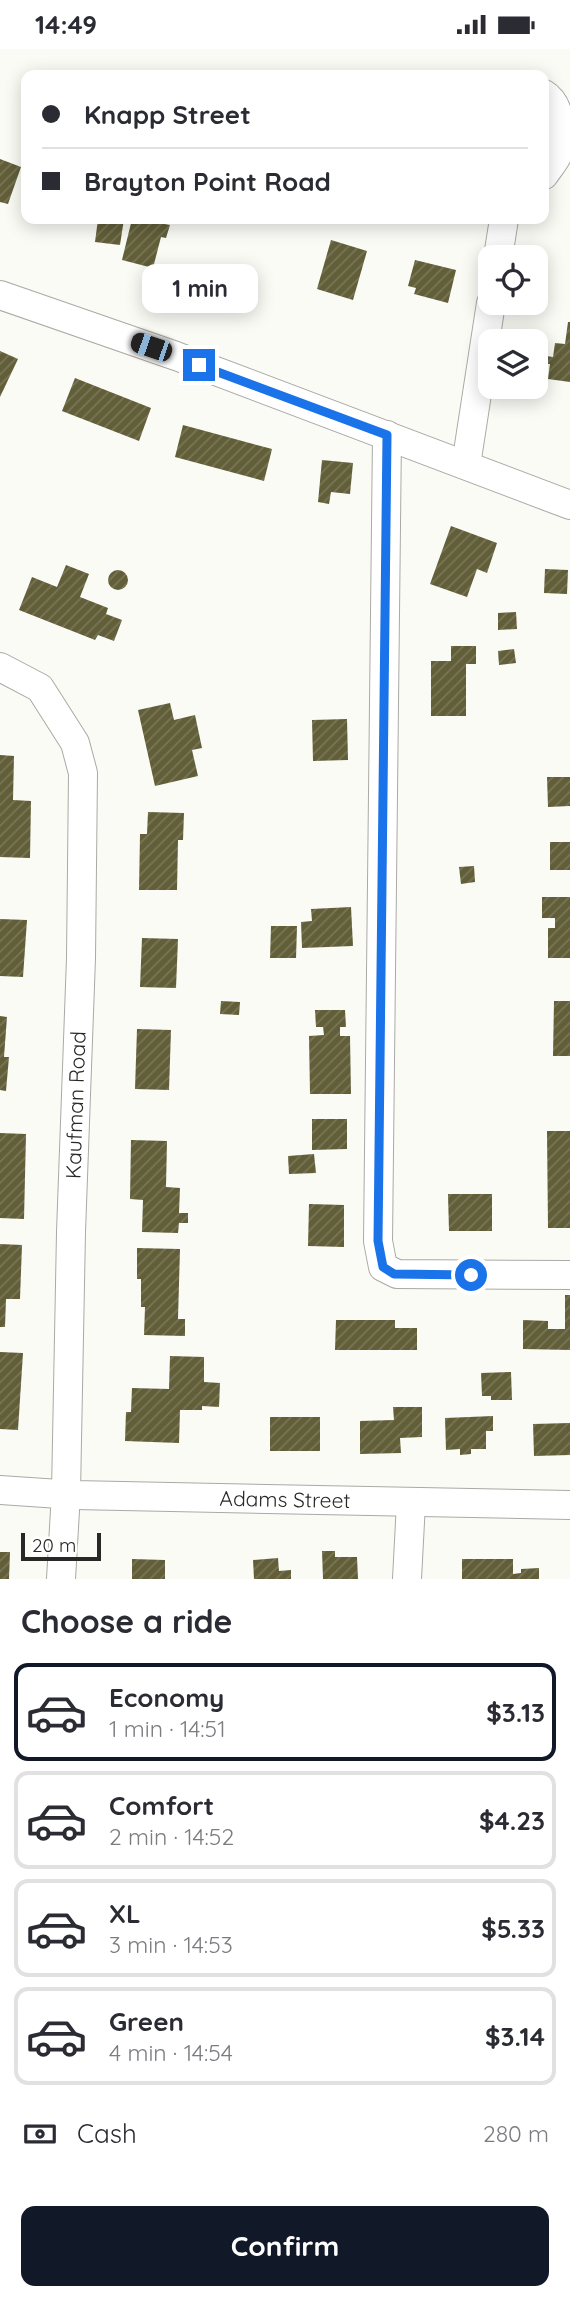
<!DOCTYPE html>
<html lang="en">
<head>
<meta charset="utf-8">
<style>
  :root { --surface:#fff; --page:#f2f2f3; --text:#2b2b33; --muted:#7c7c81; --line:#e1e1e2; --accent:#111827 }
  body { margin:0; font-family:Quicksand,sans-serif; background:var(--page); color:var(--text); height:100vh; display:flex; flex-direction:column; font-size:26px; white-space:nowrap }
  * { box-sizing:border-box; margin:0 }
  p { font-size:23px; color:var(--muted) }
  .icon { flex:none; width:38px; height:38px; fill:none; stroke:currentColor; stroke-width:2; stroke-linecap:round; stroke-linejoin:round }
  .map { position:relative; height:1530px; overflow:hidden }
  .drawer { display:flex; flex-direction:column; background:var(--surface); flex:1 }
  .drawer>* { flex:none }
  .top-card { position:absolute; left:21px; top:21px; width:528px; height:154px; border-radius:14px; box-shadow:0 4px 18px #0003; display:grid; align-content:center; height:154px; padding:0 21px; background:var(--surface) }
  .buttons { position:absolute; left:478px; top:196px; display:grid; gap:14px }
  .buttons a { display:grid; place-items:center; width:70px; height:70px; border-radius:14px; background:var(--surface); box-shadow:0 4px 18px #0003; font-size:35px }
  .scale { position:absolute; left:21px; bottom:18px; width:80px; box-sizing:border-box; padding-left:7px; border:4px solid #282826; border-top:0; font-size:19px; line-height:24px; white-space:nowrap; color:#282826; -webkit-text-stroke:5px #fff; paint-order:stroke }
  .end { position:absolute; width:32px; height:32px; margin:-16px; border:9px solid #1a73e8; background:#fff; box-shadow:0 0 0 4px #fff }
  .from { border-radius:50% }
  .bubble { position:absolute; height:49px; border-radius:14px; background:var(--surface); box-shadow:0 4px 18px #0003; font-size:23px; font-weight:800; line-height:49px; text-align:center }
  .car { position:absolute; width:21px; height:42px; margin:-21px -10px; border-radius:9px; box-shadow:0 0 5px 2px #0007; background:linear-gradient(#222 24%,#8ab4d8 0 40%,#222 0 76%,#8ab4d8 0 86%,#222 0) }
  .top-card b { display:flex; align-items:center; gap:24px; height:66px; font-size:26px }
  .top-card b+b { border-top:2px solid var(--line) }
  .top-card i { width:18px; height:18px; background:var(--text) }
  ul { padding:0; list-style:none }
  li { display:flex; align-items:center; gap:21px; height:98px; margin:0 14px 10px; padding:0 7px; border:4px solid var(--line); border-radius:14px }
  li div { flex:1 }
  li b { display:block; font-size:26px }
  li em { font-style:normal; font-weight:800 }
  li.on { border-color:var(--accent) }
  li>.icon { width:63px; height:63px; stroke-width:1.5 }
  h2 { padding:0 21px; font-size:32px; line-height:84px }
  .pay { display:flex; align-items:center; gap:18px; height:77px; padding:0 21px; font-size:26px }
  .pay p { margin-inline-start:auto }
  .primary-button { display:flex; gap:14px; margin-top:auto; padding:14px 21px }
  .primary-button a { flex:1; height:80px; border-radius:14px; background:var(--accent); color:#fff; font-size:28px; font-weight:800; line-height:80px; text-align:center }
  .status { display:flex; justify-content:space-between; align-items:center; height:49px; padding:0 35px; background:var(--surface); direction:ltr }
  .status svg { height:19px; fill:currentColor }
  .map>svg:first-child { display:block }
</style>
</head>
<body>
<div class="status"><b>14:49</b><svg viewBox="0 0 49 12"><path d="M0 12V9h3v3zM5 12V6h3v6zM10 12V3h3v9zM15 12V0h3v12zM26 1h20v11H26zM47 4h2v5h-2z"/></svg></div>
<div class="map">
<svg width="570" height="1530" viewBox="0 0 570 1530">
  <defs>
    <pattern id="building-hatch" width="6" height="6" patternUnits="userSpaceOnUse" patternTransform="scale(1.75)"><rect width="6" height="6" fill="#615e38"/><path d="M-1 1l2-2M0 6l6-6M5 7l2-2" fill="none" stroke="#78765a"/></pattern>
  </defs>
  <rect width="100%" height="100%" fill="#fbfbf6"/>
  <g fill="url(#building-hatch)">
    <path d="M0,110L21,118L8,155L0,153Z"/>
    <path d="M98,170H124L120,196L95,193Z"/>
    <path d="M132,170H150L149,172L170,176L166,189L161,188L153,219L122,211Z"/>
    <path d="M331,191L367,202L353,251L317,240Z"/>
    <path d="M415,211L456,221L448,254L414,245L416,239L408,237Z"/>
    <path d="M568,273H570V333L548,330L550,315H545L546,307L553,308L555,294L565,295Z"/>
    <path d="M0,302L18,310L0,348Z"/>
    <path d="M75,329L151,359L139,392L62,362Z"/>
    <path d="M183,376L272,400L264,432L175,408Z"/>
    <path d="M322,411L353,414L350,445L331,443L329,455L318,453Z"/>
    <path d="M451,477L497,494L487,524L477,520L467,548L430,535Z"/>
    <path d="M66,516L89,525L80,548L108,559L106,565L122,571L114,592L98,586L95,591L19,561L32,528L57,538Z"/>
    <path d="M545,520L568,521L567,545L544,544Z"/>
    <circle cx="118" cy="531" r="10"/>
    <path d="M516,563L517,580L498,581V564Z"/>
    <path d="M451,597H476V615H466V667H431V612H451Z"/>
    <path d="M514,600L516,614L499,616L498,602Z"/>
    <path d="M170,654L174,671L195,666L202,699L192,701L198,727L155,737L138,661Z"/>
    <path d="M347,670L348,711L313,712L312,671Z"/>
    <path d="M0,706L14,707L13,751L31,752L30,809L0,808Z"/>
    <path d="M547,728H570V757L548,758Z"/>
    <path d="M148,763L184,764L183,791H178L177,841H139L140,785H147Z"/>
    <rect x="550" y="793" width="20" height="28"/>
    <path d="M474,817L475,833L461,835L459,818Z"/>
    <path d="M542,848H570V909H548V879H555V869H542Z"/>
    <path d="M351,858L353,897L302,899L301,873L312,872L311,860Z"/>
    <path d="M0,870L27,871L23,928L0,927Z"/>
    <path d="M271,877H297L296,909H270Z"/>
    <path d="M142,889L178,890L176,939L140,938Z"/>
    <path d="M221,952L240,953L239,966L220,965Z"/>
    <path d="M554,952H570V1007H553Z"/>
    <path d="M315,961H345L346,978H340V987H350L351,1045H310L309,987L324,986L323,978H316Z"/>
    <path d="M0,967L7,968L4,1008H9L6,1042L0,1041Z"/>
    <path d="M137,980L171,981L169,1041L135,1040Z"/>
    <path d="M312,1070H347V1100L312,1101Z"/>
    <path d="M547,1082H570V1179H548Z"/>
    <path d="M0,1084L26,1085L24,1170L0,1169Z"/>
    <path d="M131,1091L167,1092L166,1138L180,1139L179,1164H188V1174H179L178,1184L142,1183L143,1151L130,1150Z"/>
    <path d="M314,1105L316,1124L289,1125L288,1107Z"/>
    <path d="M448,1145H492V1182H449Z"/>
    <path d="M309,1155L344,1156V1198L308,1197Z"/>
    <path d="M0,1195L22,1196L20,1250H6L5,1278H0Z"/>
    <path d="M137,1199L180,1200L178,1270H185V1287L144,1286L145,1258H141V1230H137Z"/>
    <path d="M565,1246H570V1301L523,1300V1271L548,1272V1280H565Z"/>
    <path d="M336,1271H395V1279H417V1301H335Z"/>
    <path d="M0,1303L23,1304L18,1381L0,1380Z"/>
    <path d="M170,1307L204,1308V1333L220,1334L219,1358L202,1357V1361H180L179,1394L125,1392L126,1363H131L132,1339L169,1340Z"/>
    <path d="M511,1323L512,1351H491V1347H482L481,1324Z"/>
    <path d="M393,1358H422V1388L400,1389L401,1404L360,1405V1372L394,1371Z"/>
    <path d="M493,1367V1382H486V1400H471V1405L460,1406V1400L446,1401L445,1369Z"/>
    <rect x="270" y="1368" width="50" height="34"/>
    <path d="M570,1374V1406L534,1407L533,1375Z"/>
    <path d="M322,1502H335V1508H357L358,1530H323Z"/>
    <path d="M0,1503H10L9,1530H0Z"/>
    <path d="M278,1509L279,1522L291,1521V1530H254L253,1511Z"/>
    <path d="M132,1510L165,1511V1530H132Z"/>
    <path d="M462,1510H513V1525L521,1524V1520L539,1519V1530H462Z"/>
  </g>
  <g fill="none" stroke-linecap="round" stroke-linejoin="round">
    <g stroke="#aaa9a5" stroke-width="30">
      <g id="minor">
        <path d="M544,45C562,56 563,89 557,107C554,113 548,120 544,126"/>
        <path d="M498,208L504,170"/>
        <path d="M0,246L176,307L570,456"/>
        <path d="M387,386L378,1192L383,1218L397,1225L570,1226"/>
        <path d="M466,416L491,254"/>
        <path d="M0,618L40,639L75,694L83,724L81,909L71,1183L66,1444L61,1530"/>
        <path d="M0,1441L74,1446L570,1456"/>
        <path d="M407,1530L411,1454"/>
      </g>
    </g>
    <use href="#minor" stroke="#fff" stroke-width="28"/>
  </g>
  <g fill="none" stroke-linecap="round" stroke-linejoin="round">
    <path stroke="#1a73e8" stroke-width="9" d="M199,316L387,386L378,1192L383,1218L394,1225L471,1226"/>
  </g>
  <g text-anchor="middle" stroke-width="7" stroke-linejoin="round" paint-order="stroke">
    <g font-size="21" fill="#282826" stroke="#fff">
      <text transform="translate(76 1056) rotate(-88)" y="7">Kaufman Road</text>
      <text transform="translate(285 1451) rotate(1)" y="7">Adams Street</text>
    </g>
  </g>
</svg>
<div class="buttons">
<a><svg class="icon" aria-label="locate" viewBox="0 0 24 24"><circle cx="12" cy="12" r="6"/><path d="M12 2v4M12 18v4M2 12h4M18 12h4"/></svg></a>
<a><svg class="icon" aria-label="layers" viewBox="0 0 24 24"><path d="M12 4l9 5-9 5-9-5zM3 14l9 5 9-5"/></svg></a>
</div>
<div class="scale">20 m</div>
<i class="end from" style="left:471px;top:1226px"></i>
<i class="end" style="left:199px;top:316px"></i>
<div class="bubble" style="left:142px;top:215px;width:116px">1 min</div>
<i class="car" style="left:151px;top:298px;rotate:289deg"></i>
<div class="top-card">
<b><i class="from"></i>Knapp Street</b>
<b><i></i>Brayton Point Road</b>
</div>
</div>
<section class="drawer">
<h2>Choose a ride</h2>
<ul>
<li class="on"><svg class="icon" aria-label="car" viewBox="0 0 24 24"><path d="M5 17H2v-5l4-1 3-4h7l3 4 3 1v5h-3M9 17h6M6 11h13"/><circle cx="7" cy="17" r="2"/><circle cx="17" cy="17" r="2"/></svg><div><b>Economy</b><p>1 min · 14:51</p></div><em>$3.13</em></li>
<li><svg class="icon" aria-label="car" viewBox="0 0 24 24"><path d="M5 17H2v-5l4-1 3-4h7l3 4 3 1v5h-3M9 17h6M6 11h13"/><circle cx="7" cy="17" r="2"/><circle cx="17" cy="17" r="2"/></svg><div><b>Comfort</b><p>2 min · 14:52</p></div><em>$4.23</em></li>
<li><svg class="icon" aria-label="car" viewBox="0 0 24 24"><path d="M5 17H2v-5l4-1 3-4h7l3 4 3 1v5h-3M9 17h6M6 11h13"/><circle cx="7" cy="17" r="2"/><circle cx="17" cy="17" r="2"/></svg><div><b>XL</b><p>3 min · 14:53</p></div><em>$5.33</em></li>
<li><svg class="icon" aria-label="car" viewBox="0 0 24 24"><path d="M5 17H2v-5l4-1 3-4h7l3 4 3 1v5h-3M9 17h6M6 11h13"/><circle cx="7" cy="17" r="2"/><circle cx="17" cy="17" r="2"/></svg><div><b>Green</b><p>4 min · 14:54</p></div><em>$3.14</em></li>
</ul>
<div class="pay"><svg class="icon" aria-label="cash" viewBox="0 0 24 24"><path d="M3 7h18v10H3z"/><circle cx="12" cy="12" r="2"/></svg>Cash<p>280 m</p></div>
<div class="primary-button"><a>Confirm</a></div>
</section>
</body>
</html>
